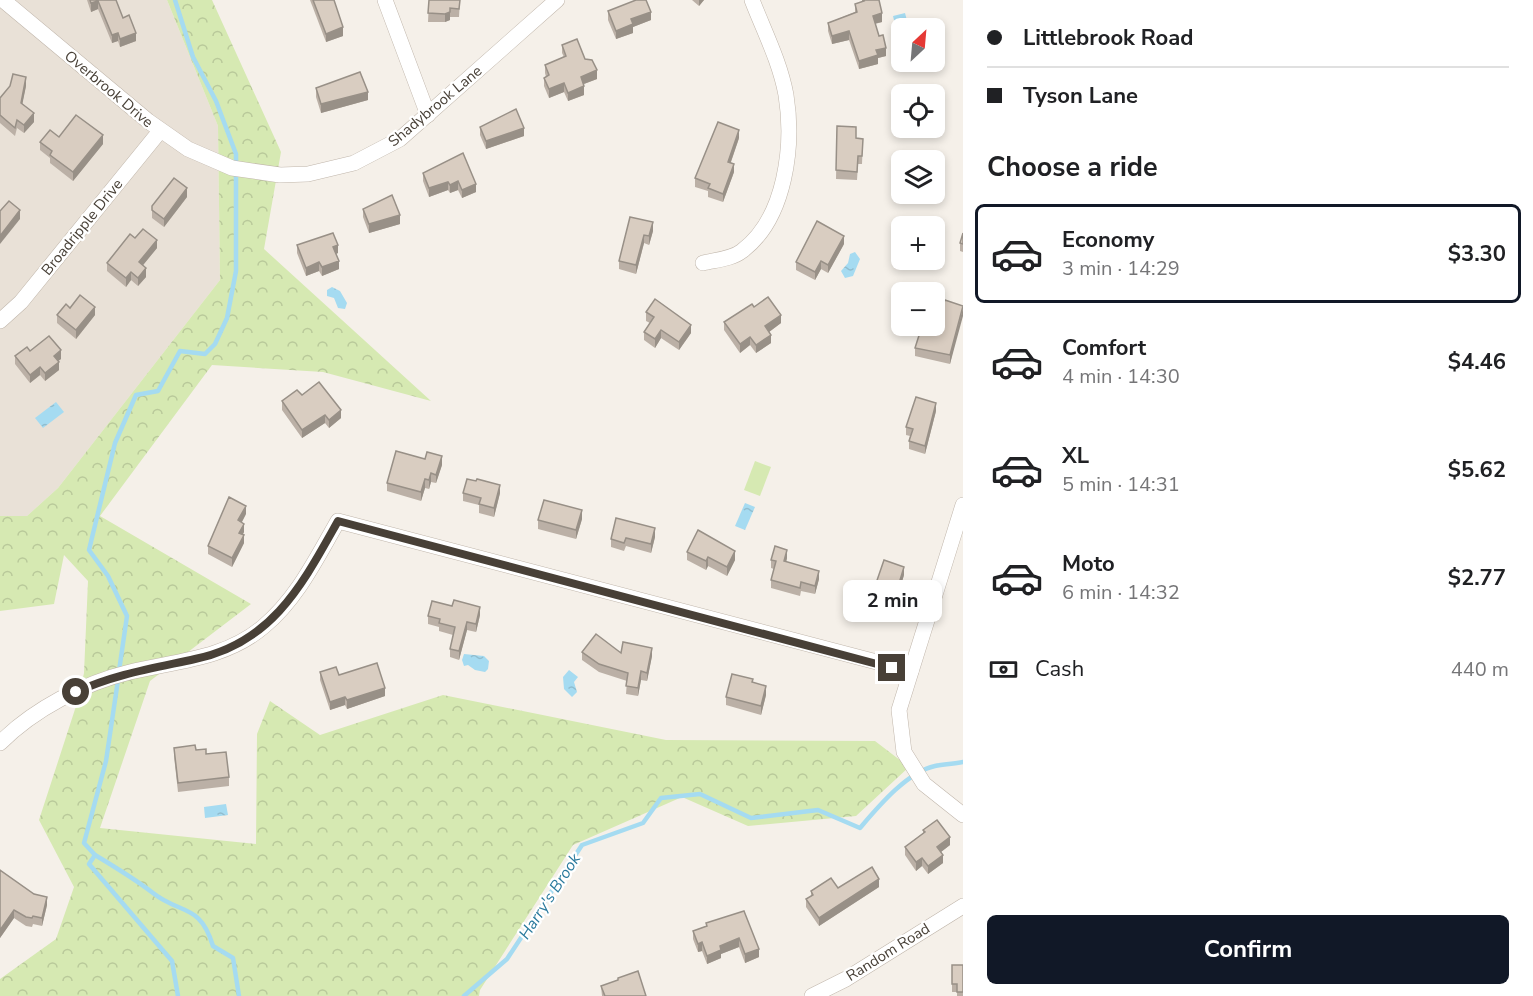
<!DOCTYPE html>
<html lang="en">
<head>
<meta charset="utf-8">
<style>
  :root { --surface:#fff; --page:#f6f6f6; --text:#202124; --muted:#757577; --line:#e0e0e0; --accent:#111827 }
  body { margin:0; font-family:"Nunito Sans",sans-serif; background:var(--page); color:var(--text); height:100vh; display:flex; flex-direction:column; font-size:22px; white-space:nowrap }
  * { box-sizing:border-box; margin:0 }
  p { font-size:20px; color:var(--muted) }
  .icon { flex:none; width:33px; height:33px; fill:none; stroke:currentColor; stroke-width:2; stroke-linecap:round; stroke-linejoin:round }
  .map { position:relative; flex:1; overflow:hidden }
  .sheet { display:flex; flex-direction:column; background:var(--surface); width:570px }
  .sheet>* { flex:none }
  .banner { display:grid; align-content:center; height:132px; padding:0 24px; background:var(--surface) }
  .needle { width:39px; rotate:26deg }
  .fabs { position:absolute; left:891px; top:18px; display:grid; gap:12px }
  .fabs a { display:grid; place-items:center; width:54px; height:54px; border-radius:9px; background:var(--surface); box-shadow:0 3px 9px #0003; font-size:30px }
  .end { position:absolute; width:27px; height:27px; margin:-14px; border:8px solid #484037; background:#fff; box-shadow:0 0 0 3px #fff }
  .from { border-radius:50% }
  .bubble { position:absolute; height:42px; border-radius:9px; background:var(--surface); box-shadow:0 3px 9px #0003; font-size:20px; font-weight:700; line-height:42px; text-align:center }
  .banner b { display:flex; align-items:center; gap:21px; height:57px; font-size:22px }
  .banner b+b { border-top:2px solid var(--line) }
  .banner i { width:15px; height:15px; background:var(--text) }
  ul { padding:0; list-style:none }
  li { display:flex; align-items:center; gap:18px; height:99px; margin:0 12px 9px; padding:0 12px; border:3px solid transparent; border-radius:9px }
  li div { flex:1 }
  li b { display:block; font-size:22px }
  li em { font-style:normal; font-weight:700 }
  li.on { border-color:var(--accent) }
  li>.icon { width:54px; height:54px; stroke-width:1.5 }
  h2 { padding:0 24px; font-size:27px; line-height:72px }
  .pay { display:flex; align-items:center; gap:15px; height:66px; padding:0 24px; font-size:22px }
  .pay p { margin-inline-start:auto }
  .action { display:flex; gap:12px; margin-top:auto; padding:12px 24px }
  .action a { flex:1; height:69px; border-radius:9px; background:var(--accent); color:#fff; font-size:24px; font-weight:700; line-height:69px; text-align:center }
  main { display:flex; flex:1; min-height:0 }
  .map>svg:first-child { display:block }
</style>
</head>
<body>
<main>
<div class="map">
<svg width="963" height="996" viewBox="0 0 963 996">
  <defs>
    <pattern id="forest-crowns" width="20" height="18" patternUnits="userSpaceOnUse" patternTransform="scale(1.5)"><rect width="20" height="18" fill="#d6e9b2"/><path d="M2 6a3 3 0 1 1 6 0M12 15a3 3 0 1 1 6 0" fill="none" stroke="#b9c99a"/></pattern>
    <pattern id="water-ripples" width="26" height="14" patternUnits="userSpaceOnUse" patternTransform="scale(1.5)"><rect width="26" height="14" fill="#a5dbf1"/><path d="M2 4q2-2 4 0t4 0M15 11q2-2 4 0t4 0" fill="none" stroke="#90bdcf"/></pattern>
  </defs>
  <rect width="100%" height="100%" fill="#f5f0e9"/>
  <path fill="#e9e1d7" d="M0,0H167L218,126L220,280L58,488L27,516H0Z"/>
  <path fill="url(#forest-crowns)" d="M167,0H212L281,152L264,249L431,401L323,372L212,365L100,516L251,604L150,681L100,828L256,844L257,734L270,701L320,735L443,695L666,740L875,741L909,767L856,816L748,826L682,797L573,845L480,990L479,996H0V979L56,939L74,887L39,820L78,700L84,673L88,581L64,555L54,604L0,611V516H27L58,488L220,280L218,126Z"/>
  <path fill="#d6e9b2" d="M755,461L771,467L760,496L744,490Z"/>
  <g fill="url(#water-ripples)">
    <path d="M905,13L909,28H902L900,45L893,16Z"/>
    <path d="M855,252L860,259L853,276L845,278L841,271L848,263L850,254Z"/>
    <path d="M332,287L340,291L347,303L345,309L338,308L334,298L327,296V290Z"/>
    <path d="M56,402L64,412L43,428L35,418Z"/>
    <path d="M745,503L755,507L745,530L735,526Z"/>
    <path d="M464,654L484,656L489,661L488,669L485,672L475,670L468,665L464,666L462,660Z"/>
    <path d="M569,670L578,677L574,682L577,692L572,697L564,689L563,677Z"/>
    <path d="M226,804L228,815L205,818L204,807Z"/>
  </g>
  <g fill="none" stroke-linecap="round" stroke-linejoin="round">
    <g stroke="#a5dbf1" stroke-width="4.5">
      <path d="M119,671L127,616L108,576L89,550L115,443L136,395L158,391L180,351L205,354L215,344L227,318L236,271V154L216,101L193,57L175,0"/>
      <path d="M118,680L106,761L84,843L95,855L89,864L172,961L178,996"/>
      <path d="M95,855C115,867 135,879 153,893C181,915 200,903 213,946L233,958L239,996"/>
      <path d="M464,996L507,959L582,845L643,823L661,798L700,794L751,818L818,810L860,828C878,807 907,772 935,766C944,764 954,764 963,762"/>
    </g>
    <g stroke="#c0b6ab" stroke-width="16">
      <g id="minor">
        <path d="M3,0L148,121L188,149L232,168L280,175L308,174L354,163L400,139L557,0"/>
        <path d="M385,0L428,115"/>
        <path d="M703,263C715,260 732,259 742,251C786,218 794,145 786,95C780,62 764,31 752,0"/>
        <path d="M0,321L21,302L160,131"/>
        <path d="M963,505L899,710L904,752L924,784L963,815"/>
        <path d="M0,743C34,709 84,683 130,672C176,661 225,659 263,627C297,599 316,559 338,521L911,671"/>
        <path d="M812,996L846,979L963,906"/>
      </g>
    </g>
    <use href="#minor" stroke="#fff" stroke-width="15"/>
  </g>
  <g fill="#bbb0a6">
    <path d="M87,0H116L123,18L136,41L120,47L118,41L112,43L98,9L91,12Z"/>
    <path d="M310,0H334L343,36L326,42Z"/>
    <path d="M429,0H460L459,17H450V20L445,22H428Z"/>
    <path d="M692,0H704L699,6Z"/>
    <path d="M862,0H879L882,22L875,24L886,56L878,58V64L859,69L849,40L832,44L828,31V23L855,12V4L862,2Z"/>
    <path d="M608,11L651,20L633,27V33L616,39L608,20Z"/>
    <path d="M562,45L585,59L597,79L584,84V95L568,101L564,92L549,98L544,86V78L546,77L545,73V65L564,57L562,53Z"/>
    <path d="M26,86L22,104L34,122L24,133L17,128L15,136L0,123V98Z"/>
    <path d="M316,88L368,100L321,113L316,97Z"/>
    <path d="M837,126L856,138L863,139L862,164H858L857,180L836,179Z"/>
    <path d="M480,127L524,136L486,149L480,135Z"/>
    <path d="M59,137L103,144L73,181L50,163V158L40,150V142Z"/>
    <path d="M739,138L731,162L734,172L723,202L708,197V191L695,187V178Z"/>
    <path d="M463,153L476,192L462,198L458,190L450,193L448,190L429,197L423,181V173Z"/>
    <path d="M187,197L164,227L152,218V206Z"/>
    <path d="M363,209L400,224L369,233L363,217Z"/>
    <path d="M630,217L653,231L649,245L644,243L636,274L619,269V261Z"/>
    <path d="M963,233V252L960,251V243Z"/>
    <path d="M135,238L157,248L143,265L146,277L138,286L131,280L126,287L107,271V263Z"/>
    <path d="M844,244L828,273L821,269L815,280L796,270V262Z"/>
    <path d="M297,245L338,253L336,254L339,269L322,276L319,271L306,276L297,253Z"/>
    <path d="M963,306L950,364L915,356V348Z"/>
    <path d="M754,307L781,323L769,332L771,343L756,353L750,345L740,353L724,330V322Z"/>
    <path d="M70,308L95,315L76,339L57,323V315Z"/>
    <path d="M646,312L691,333L679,350L661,338L655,348L644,340V332L650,323L646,321Z"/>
    <path d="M30,351L61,359L58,361L59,370L45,381L40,375L30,383L15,364V356Z"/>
    <path d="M302,395L341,418L329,428L325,423L302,438L282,410V401Z"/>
    <path d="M936,411L925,454L909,449V441L910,436L906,435V427Z"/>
    <path d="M442,465L436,483L431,482L429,489L425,488L421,501L387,491V483Z"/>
    <path d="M463,493H500L494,517L479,513V505L463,501Z"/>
    <path d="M246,514L242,522L244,532L243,534L244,543L232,567L208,554V546Z"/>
    <path d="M582,519L576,539L538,529V520Z"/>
    <path d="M655,537L651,553L626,546L624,551L611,547V539Z"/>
    <path d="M687,552L735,560L727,576L708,566L706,570L687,560Z"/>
    <path d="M787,558L786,562L819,579L815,594L801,591L800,596L771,588V580L774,569L771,568V560Z"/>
    <path d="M904,575L890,621L874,615V607L876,601H873V592Z"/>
    <path d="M480,615L476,632L467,630L459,660L450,657V649L453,635L439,631V627L428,624V616Z"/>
    <path d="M582,652L621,653L652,656L647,681L641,680L638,696L626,694L627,681L599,672L582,660Z"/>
    <path d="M320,672L339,675L385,696L347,709L345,705L330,710L320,680Z"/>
    <path d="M766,695L761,715L726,705V697Z"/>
    <path d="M174,748L206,754L229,777V786L178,792L174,756Z"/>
    <path d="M923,830L950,845L941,852L943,863L928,874L922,866L916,871L905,855V847L923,833Z"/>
    <path d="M0,870L47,905L42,926L33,924L32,927L26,926L14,918L0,938Z"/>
    <path d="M879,887L819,926L806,907V899L811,896V891L838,888Z"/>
    <path d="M744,911L759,957L745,963L739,947L721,954V958L707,964L702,951L698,952L693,939V931L706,926V923Z"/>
    <path d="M952,965H963V996H957V992H952Z"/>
    <path d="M618,978L646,996H602L601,986L618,981Z"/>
  </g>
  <g fill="#989087">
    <path d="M699,0H704L699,6Z"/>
    <path d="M98,1V9L91,12V3Z"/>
    <path d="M450,12V20L445,22V14Z"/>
    <path d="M651,12V20L633,27V33L616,39V31L631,19Z"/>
    <path d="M882,13V22L873,24V16Z"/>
    <path d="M343,27V36L326,42V34Z"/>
    <path d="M849,31V40L832,44V36Z"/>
    <path d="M118,33V41L112,43V35Z"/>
    <path d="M136,33V41L120,47V39Z"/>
    <path d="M886,48V56L878,58V64L859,69V61L876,50Z"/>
    <path d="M597,70V79L581,85V77Z"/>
    <path d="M26,77V86L21,111V103Z"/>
    <path d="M564,83V92L549,98V89Z"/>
    <path d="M584,86V95L568,101V93Z"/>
    <path d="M368,92V100L321,113V104Z"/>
    <path d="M34,113V122L24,133V125Z"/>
    <path d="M524,128V136L486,149V141Z"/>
    <path d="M739,130V138L728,170V162Z"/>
    <path d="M103,135V144L73,181V172Z"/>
    <path d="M734,164V172L723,202V194Z"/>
    <path d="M458,181V190L450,193V185Z"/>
    <path d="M448,182V190L429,197V188Z"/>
    <path d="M476,184V192L462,198V190Z"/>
    <path d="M187,188V197L164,227V219Z"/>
    <path d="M20,210V219L0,244V236Z"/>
    <path d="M400,215V224L369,233V224Z"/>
    <path d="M653,222V231L649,245V236Z"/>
    <path d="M644,235V243L636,274V265Z"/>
    <path d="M844,236V244L828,273V265Z"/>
    <path d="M157,240V248L139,270V262Z"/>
    <path d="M338,245V253L333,255V247Z"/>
    <path d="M339,261V269L322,276V267Z"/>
    <path d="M821,261V269L815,280V272Z"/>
    <path d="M319,262V271L306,276V268Z"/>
    <path d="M146,268V277L138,286V278Z"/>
    <path d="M131,272V280L126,287V278Z"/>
    <path d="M95,307V315L76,339V330Z"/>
    <path d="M963,308V316L950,364V355Z"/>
    <path d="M781,315V323L765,335V326Z"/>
    <path d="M691,325V333L679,350V342Z"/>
    <path d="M661,330V338L655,348V339Z"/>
    <path d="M771,335V343L756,353V345Z"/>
    <path d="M750,337V345L740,353V344Z"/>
    <path d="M61,350V359L54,364V356Z"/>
    <path d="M59,362V370L45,381V373Z"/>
    <path d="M40,367V375L30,383V375Z"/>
    <path d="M936,403V411L925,454V446Z"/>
    <path d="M341,410V418L329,428V420Z"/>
    <path d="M325,415V423L302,438V430Z"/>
    <path d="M442,456V465L436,483V475Z"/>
    <path d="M431,473V482L429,489V480Z"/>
    <path d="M425,479V488L421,501V492Z"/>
    <path d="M500,485V493L494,517V508Z"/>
    <path d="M246,506V514L238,529V520Z"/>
    <path d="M582,510V519L576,539V530Z"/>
    <path d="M244,524V532L239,541V533Z"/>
    <path d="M655,528V537L651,553V544Z"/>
    <path d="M244,535V543L232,567V558Z"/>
    <path d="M787,550V558L784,570V561Z"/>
    <path d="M735,551V560L727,576V567Z"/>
    <path d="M708,557V566L706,570V561Z"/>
    <path d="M904,567V575L890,621V613Z"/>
    <path d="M819,571V579L815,594V586Z"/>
    <path d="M480,607V615L476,632V624Z"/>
    <path d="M467,622V630L459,660V651Z"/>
    <path d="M652,648V656L647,681V673Z"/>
    <path d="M641,671V680L638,696V688Z"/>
    <path d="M766,686V695L761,715V706Z"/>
    <path d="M385,688V696L347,709V700Z"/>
    <path d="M345,697V705L330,710V702Z"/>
    <path d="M950,837V845L937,855V847Z"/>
    <path d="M943,855V863L928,874V866Z"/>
    <path d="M922,858V866L916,871V862Z"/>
    <path d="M879,879V887L819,926V918Z"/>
    <path d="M47,897V905L42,926V918Z"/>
    <path d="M14,910V918L0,938V930Z"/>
    <path d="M739,938V947L721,954V958L707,964V956L720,946Z"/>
    <path d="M702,942V951L698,952V944Z"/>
    <path d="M759,949V957L745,963V954Z"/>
  </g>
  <g fill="#d9cdc1" stroke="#989087" stroke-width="1.5">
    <path d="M90,0H116L123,18L129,15L136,33L120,39L118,33L112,35L98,1L91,3Z"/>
    <path d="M313,0H334L343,27L326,34Z"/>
    <path d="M429,0H460L459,9L450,8V12L445,14L428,13Z"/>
    <path d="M636,0H646L651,12L631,19L633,24L616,31L608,11Z"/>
    <path d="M863,0H879L882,13L873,16L879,36L883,35L886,48L876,50L878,55L859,61L849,31L832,36L828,23L857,12L855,4L864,1Z"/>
    <path d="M577,39L585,59L592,60L597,70L581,77L584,86L568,93L564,83L549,89L544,78L549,75L545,65L566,56L562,45Z"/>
    <path d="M360,72L368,92L321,104L316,88Z"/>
    <path d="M13,74L26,77L21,103L34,113L24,125L17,120L15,128L0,115V98L10,86Z"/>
    <path d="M516,109L524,128L486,141L480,127Z"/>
    <path d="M76,115L103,135L73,172L50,155L52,151L40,142L50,130L59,137Z"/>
    <path d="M718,122L739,130L728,162L734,164L723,194L708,188L710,184L695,178Z"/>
    <path d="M837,126L856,127V138L863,139L862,156H858L857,172L836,170Z"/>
    <path d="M463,153L476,184L462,190L458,181L450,185L448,182L429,188L423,173Z"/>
    <path d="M174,178L187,188L164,219L152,210V206Z"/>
    <path d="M392,195L400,215L369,224L363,209Z"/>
    <path d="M9,201L20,210L0,236V211Z"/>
    <path d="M630,217L653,222L649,236L644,235L636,265L619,261Z"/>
    <path d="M817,221L844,236L828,265L821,261L815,272L796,262Z"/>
    <path d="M143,229L157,240L139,262L146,268L138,278L131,272L126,278L107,263L130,234L135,238Z"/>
    <path d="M333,233L338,245L333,247L339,261L322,267L319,262L306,268L297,245Z"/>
    <path d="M963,233V244L960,243Z"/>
    <path d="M80,295L95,307L76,330L57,315L66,304L70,308Z"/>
    <path d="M768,297L781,315L765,326L771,335L756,345L750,337L740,344L724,322L752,304L754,307Z"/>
    <path d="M655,299L691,325L679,342L661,330L655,339L644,332L654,317L646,312Z"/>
    <path d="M945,300L963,306L950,355L915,348L922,326H929L935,328Z"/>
    <path d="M49,336L61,350L54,356L59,362L45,373L40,367L30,375L15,356L27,347L30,351Z"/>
    <path d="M319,382L341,410L329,420L325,415L302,430L282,401L297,390L302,395Z"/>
    <path d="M916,397L936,403L925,446L909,441L913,429L906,427Z"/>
    <path d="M396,451L425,459L427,452L442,456L436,475L431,473L429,480L425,479L421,492L387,483Z"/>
    <path d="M467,479L476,481L477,479L500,485L494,508L479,504L481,498L463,493Z"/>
    <path d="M229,497L246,506L238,520L244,524L239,533L244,535L232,558L208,546Z"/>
    <path d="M544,500L582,510L576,530L538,520Z"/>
    <path d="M616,518L655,528L651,544L626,538L624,543L611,539Z"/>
    <path d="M698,530L735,551L727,567L708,557L706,561L687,552Z"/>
    <path d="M775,546L787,550L784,561L819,571L815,586L801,582L800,588L771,580L776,561L771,560Z"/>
    <path d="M884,560L904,567L890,613L874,607L878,594L873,592Z"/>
    <path d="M454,600L480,607L476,624L467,622L459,651L450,649L455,627L439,623L440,619L428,616L432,601L452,606Z"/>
    <path d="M596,634L621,653L623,642L652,648L647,673L641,671L638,688L626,686L628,673L599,664L582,652Z"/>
    <path d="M377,663L385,688L347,700L345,697L330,702L320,672L336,667L339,675Z"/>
    <path d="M732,674L753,679L752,682L766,686L761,706L726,697Z"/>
    <path d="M195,745L196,750L206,749V754L226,752L229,777L178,783L174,748Z"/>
    <path d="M937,820L950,837L937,847L943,855L928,866L922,858L916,862L905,847L925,832L923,830Z"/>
    <path d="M872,867L879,879L819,918L806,899L813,895L811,891L831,878L838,888Z"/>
    <path d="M0,870L34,894L47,897L42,918L33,916L32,918L26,917L14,910L0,930Z"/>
    <path d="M744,911L759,949L745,954L739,938L720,946L721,950L707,956L702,942L698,944L693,931L707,926L706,923Z"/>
    <path d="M952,965H963V992H957V984H952Z"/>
    <path d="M638,971L646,996H605L601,986L618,980V978Z"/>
  </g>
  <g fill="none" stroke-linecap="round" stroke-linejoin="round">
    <path stroke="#484037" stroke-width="8" d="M76,692C115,674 154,668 195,659C273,643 303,583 338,521L892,668"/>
  </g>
  <g text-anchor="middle" stroke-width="4.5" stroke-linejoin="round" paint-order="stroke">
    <g font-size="15" fill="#484037" stroke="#fff">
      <text transform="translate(109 89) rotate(40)" y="5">Overbrook Drive</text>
      <text transform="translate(435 106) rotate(-40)" y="5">Shadybrook Lane</text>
      <text transform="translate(82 227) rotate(-51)" y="5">Broadripple Drive</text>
      <text transform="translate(888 952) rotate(-32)" y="5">Random Road</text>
    </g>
    <g font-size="16" font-style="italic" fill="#2a7a9d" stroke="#fff">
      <text transform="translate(549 896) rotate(-57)" y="6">Harry's Brook</text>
    </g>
  </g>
</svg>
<div class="fabs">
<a><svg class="needle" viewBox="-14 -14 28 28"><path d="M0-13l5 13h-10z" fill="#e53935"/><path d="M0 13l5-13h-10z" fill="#757577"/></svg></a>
<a><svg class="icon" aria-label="locate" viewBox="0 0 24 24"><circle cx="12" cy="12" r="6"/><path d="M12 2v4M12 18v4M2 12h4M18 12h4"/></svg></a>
<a><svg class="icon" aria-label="layers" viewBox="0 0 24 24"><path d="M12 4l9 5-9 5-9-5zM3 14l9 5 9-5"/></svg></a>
<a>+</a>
<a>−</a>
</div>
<i class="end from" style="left:76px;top:692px"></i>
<i class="end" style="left:892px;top:668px"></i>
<div class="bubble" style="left:843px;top:580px;width:99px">2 min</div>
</div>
<section class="sheet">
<div class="banner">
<b><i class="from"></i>Littlebrook Road</b>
<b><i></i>Tyson Lane</b>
</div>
<h2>Choose a ride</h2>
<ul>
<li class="on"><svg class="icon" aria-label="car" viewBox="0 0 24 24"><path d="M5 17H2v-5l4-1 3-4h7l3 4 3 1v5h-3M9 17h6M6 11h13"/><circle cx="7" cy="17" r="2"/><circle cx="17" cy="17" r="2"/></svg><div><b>Economy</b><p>3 min · 14:29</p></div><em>$3.30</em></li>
<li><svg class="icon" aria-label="car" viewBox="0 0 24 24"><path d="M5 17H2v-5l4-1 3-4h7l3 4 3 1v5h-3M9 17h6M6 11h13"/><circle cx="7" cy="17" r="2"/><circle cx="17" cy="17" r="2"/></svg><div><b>Comfort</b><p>4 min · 14:30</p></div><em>$4.46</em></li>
<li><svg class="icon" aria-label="car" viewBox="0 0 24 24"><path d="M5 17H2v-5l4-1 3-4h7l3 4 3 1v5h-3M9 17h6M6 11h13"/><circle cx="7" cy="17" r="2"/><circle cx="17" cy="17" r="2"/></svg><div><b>XL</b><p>5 min · 14:31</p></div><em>$5.62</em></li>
<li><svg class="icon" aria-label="car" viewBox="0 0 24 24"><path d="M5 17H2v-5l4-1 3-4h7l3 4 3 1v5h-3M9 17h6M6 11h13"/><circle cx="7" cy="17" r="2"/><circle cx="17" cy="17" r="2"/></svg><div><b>Moto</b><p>6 min · 14:32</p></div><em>$2.77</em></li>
</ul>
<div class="pay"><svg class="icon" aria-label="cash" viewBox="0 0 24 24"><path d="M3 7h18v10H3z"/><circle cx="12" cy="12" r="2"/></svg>Cash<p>440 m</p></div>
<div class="action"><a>Confirm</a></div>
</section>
</main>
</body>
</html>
